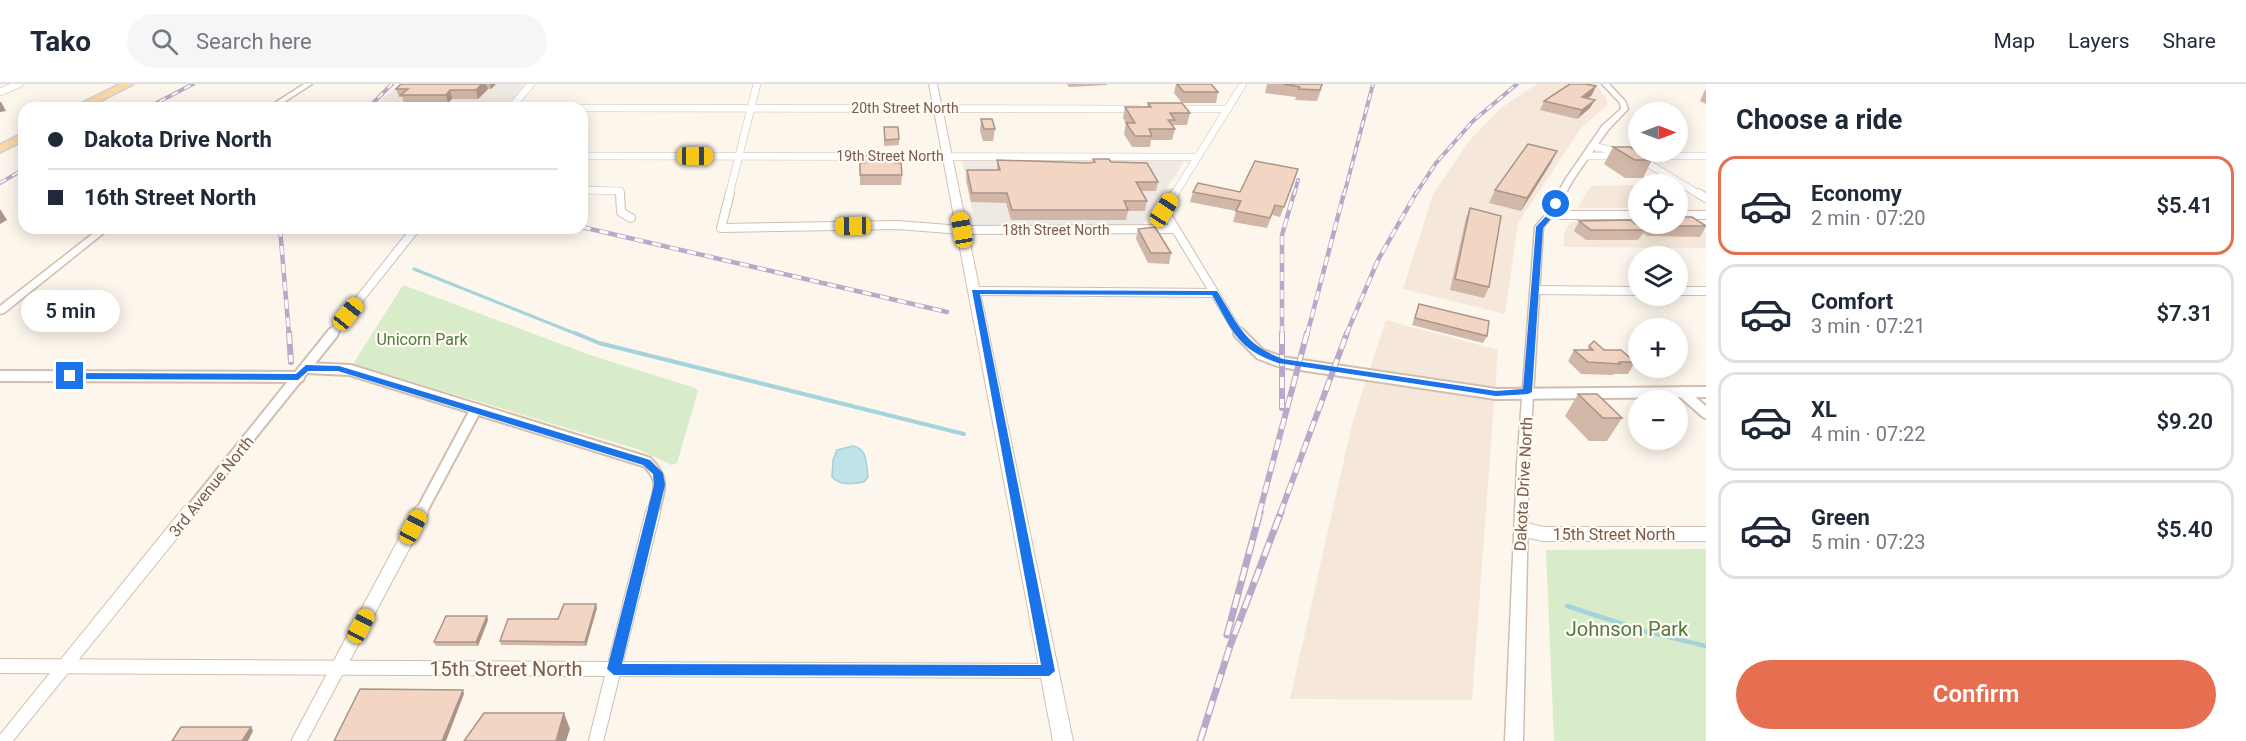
<!DOCTYPE html>
<html lang="en">
<head>
<meta charset="utf-8">
<style>
  :root { --surface:#fff; --page:#f6f6f7; --text:#1f2937; --muted:#747a83; --line:#e0e1e3; --accent:#e76f51 }
  body { margin:0; font-family:Roboto,sans-serif; background:var(--page); color:var(--text); height:100vh; display:flex; flex-direction:column; font-size:22px; white-space:nowrap }
  * { box-sizing:border-box; margin:0 }
  p { font-size:20px; color:var(--muted) }
  .icon { flex:none; width:33px; height:33px; fill:none; stroke:currentColor; stroke-width:2; stroke-linecap:round; stroke-linejoin:round }
  .map { position:relative; flex:1; overflow:hidden }
  .details { display:flex; flex-direction:column; background:var(--surface); width:540px }
  .details>* { flex:none }
  .top-card { position:absolute; left:18px; top:18px; width:570px; height:132px; border-radius:18px; box-shadow:0 3px 15px #0003; display:grid; align-content:center; height:132px; padding:0 30px; background:var(--surface) }
  .needle { width:39px; rotate:90deg }
  .controls { position:absolute; left:1628px; top:18px; display:grid; gap:12px }
  .controls a { display:grid; place-items:center; width:60px; height:60px; border-radius:50%; background:var(--surface); box-shadow:0 3px 15px #0003; font-size:30px }
  .end { position:absolute; width:27px; height:27px; margin:-14px; border:8px solid #1a73e8; background:#fff; box-shadow:0 0 0 3px #fff }
  .from { border-radius:50% }
  .bubble { position:absolute; height:42px; border-radius:21px; background:var(--surface); box-shadow:0 3px 15px #0003; font-size:20px; font-weight:600; line-height:42px; text-align:center }
  .car { position:absolute; width:18px; height:36px; margin:-18px -9px; border-radius:8px; box-shadow:0 0 4px 2px #0007; background:linear-gradient(#f5c518 24%,#345 0 40%,#f5c518 0 76%,#345 0 86%,#f5c518 0) }
  .top-card b { display:flex; align-items:center; gap:21px; height:57px; font-size:22px }
  .top-card b+b { border-top:2px solid var(--line) }
  .top-card i { width:15px; height:15px; background:var(--text) }
  ul { padding:0; list-style:none }
  li { display:flex; align-items:center; gap:18px; height:99px; margin:0 12px 9px; padding:0 18px; border:3px solid var(--line); border-radius:18px }
  li div { flex:1 }
  li b { display:block; font-size:22px }
  li em { font-style:normal; font-weight:600 }
  li.selected { border-color:var(--accent) }
  li>.icon { width:54px; height:54px; stroke-width:1.5 }
  h2 { padding:0 30px; font-size:27px; line-height:72px }
  .action { display:flex; gap:12px; margin-top:auto; padding:12px 30px }
  .action a { flex:1; height:69px; border-radius:36px; background:var(--accent); color:#fff; font-size:24px; font-weight:600; line-height:69px; text-align:center }
  header { display:flex; align-items:center; gap:36px; box-sizing:border-box; height:84px; padding:0 30px; background:var(--surface); border-bottom:2px solid var(--line) }
  header strong { font-size:28px }
  nav { display:flex; gap:33px; margin-inline-start:auto; font-size:21px }
  .search { width:420px; height:54px; background:var(--page); display:flex; align-items:center; gap:15px; box-sizing:border-box; padding:0 21px; border-radius:33px; color:var(--muted); font-size:22px }
  main { display:flex; flex:1; min-height:0 }
  .map>svg:first-child { display:block }
</style>
</head>
<body>
<header>
<strong>Tako</strong>
<div class="search"><svg class="icon" aria-label="search" viewBox="0 0 24 24"><circle cx="10" cy="10" r="6"/><path d="M15 15l6 6"/></svg>Search here</div>
<nav><a>Map</a><a>Layers</a><a>Share</a></nav>
</header>
<main>
<div class="map">
<svg width="1706" height="657" viewBox="0 0 1706 657">
  <rect width="100%" height="100%" fill="#fdf6ec"/>
  <g fill="#f5e8da">
    <path d="M1537,0H1596L1607,16V21L1581,44L1518,139L1505,230L1403,205L1433,110L1470,56L1501,24Z"/>
    <path d="M1638,101V124H1577L1591,102Z"/>
    <path d="M1570,138H1689L1706,149V164L1564,163V150Z"/>
    <path d="M1386,236L1498,266L1472,616L1290,615L1353,336Z"/>
  </g>
  <g fill="#efe9e4">
    <path d="M400,0H525L507,22H374Z"/>
    <path d="M962,76H1185L1143,140L975,141Z"/>
  </g>
  <g fill="#d8ecc9">
    <path d="M403,201L590,271L695,304L698,307L677,379L671,381L640,366L353,280Z"/>
    <path d="M1706,465V657H1554L1546,466Z"/>
  </g>
  <path fill="#bfe3e8" stroke="#a5d3da" stroke-width="1.5" d="M853,362C868,365 866,379 868,393L864,398C852,400 840,402 832,393L833,376L837,366Z"/>
  <g fill="none" stroke-linecap="round" stroke-linejoin="round">
    <path stroke="#a5d3da" stroke-width="3" d="M414,185L579,251"/>
    <path stroke="#a5d3da" stroke-width="4" d="M575,249L599,259L964,350"/>
    <path stroke="#a5d3da" stroke-width="4.5" d="M1567,522L1644,547L1706,562"/>
    <g stroke="#d1beb0" stroke-width="8">
      <g id="minor-far3">
        <path d="M0,8L19,0"/>
        <path d="M511,24L531,0"/>
        <path d="M582,24L1137,25"/>
        <path d="M1173,25H1228"/>
        <path d="M1592,62L1624,69"/>
        <path d="M582,72L1198,73"/>
        <path d="M1586,72H1619"/>
        <path d="M1637,72H1706"/>
        <path d="M1639,74L1700,111"/>
        <path d="M582,106L620,107V111"/>
        <path d="M729,111L757,0"/>
        <path d="M1174,111L1243,0"/>
      </g>
    </g>
    <g stroke="#d1beb0" stroke-width="10">
      <g id="minor-far2">
        <path d="M620,109L621,128L631,134"/>
        <path d="M730,109L721,144L897,141L962,146L1175,145"/>
        <path d="M1175,109L1164,126L1240,251"/>
        <path d="M1698,109L1706,114"/>
        <path d="M1550,131H1638"/>
        <path d="M1677,131H1706"/>
        <path d="M1534,206L1638,207"/>
        <path d="M975,207L1214,209"/>
        <path d="M1677,207H1706"/>
        <path d="M331,251L416,144"/>
      </g>
    </g>
    <g stroke="#d1beb0" stroke-width="14">
      <g id="minor-far1">
        <path d="M1239,249L1260,270L1281,278L1496,310L1706,308"/>
        <path d="M306,284L350,286L647,378C666,397 659,406 653,430"/>
        <path d="M0,292L299,293"/>
        <path d="M1682,308L1706,329"/>
        <path d="M188,430L333,249"/>
        <path d="M420,430L476,325"/>
      </g>
    </g>
    <g stroke="#d1beb0" stroke-width="16">
      <g id="minor">
        <path d="M1522,445L1543,450H1706"/>
        <path d="M0,582L1049,587"/>
        <path d="M4,657L189,428"/>
        <path d="M299,657L421,428"/>
        <path d="M596,657L653,428"/>
      </g>
    </g>
    <g stroke="#d1beb0" stroke-width="3">
      <g id="tertiary">
        <path d="M304,0H312L275,24H267Z"/>
        <path d="M1602,0H1609L1625,17L1628,25L1608,46L1573,96L1554,131L1543,143L1529,381L1523,657H1505L1517,381L1535,143L1546,130L1565,96L1602,42L1621,25L1620,19Z"/>
        <path d="M100,144H110L4,229L0,230V222Z"/>
      </g>
    </g>
    <g stroke="#d6c0b0" stroke-width="2">
      <path id="secondary" d="M929,0H937L1073,657H1053Z"/>
    </g>
    <g stroke="#dad1cd" stroke-width="4">
      <g id="primary">
        <path d="M121,0H133L86,24H73Z"/>
        <path d="M24,49V56L0,68V61Z"/>
      </g>
    </g>
    <use href="#minor-far3" stroke="#fff" stroke-width="7"/>
    <use href="#minor-far2" stroke="#fff" stroke-width="8"/>
    <use href="#minor-far1" stroke="#fff" stroke-width="10"/>
    <use href="#minor" stroke="#fff" stroke-width="14"/>
    <use href="#tertiary" fill="#fff" fill-rule="evenodd"/>
    <use href="#secondary" fill="#fff" fill-rule="evenodd"/>
    <use href="#primary" fill="#fbd9a5" fill-rule="evenodd"/>
    <g stroke="#b9a8c9" stroke-width="4">
      <g id="rail-far3">
        <path d="M147,24L193,0"/>
        <path d="M368,24L392,0"/>
        <path d="M0,99L24,85"/>
        <path d="M1294,111L1298,96"/>
        <path d="M1344,111L1373,0"/>
        <path d="M1415,111L1436,79L1473,37L1517,0"/>
      </g>
    </g>
    <g stroke="#b9a8c9" stroke-width="4.5">
      <g id="rail-far2">
        <path d="M582,143L947,228"/>
        <path d="M280,144L289,251"/>
        <path d="M1282,251V151L1294,109"/>
        <path d="M1307,251L1344,109"/>
        <path d="M1346,251L1378,176L1416,109"/>
      </g>
    </g>
    <g stroke="#b9a8c9" stroke-width="6">
      <g id="rail-far1">
        <path d="M289,249L291,278"/>
        <path d="M1282,249V324"/>
        <path d="M1259,430L1307,249"/>
        <path d="M1280,430L1347,249"/>
      </g>
    </g>
    <g stroke="#b9a8c9" stroke-width="7">
      <g id="rail">
        <path d="M1227,551L1260,428"/>
        <path d="M1200,657L1230,562L1281,428"/>
      </g>
    </g>
    <use href="#rail-far3" stroke="#fffaf3" stroke-width="2" stroke-dasharray="7" stroke-linecap="butt"/>
    <use href="#rail-far2" stroke="#fffaf3" stroke-width="3" stroke-dasharray="9" stroke-linecap="butt"/>
    <use href="#rail-far1" stroke="#fffaf3" stroke-width="4" stroke-dasharray="11" stroke-linecap="butt"/>
    <use href="#rail" stroke="#fffaf3" stroke-width="4.5" stroke-dasharray="14" stroke-linecap="butt"/>
  </g>
  <g fill="#d1b7a8">
    <path d="M401,0H496L491,5H488L478,15H452L448,19H404L402,13H399L396,5Z"/>
    <path d="M1067,0H1107V1L1069,3Z"/>
    <path d="M1176,0H1211L1218,8L1216,19H1182L1190,29L1187,41H1174V43L1175,45L1172,56H1151L1150,63H1132L1124,50L1126,39L1123,34L1125,23H1147L1148,19H1182L1174,9Z"/>
    <path d="M1267,0H1323L1317,17L1295,16L1296,13L1265,9Z"/>
    <path d="M1705,6H1706V20L1700,17Z"/>
    <path d="M1592,11L1588,14L1590,24L1577,35L1540,26L1544,17Z"/>
    <path d="M981,35L995,45L993,57H983L980,47Z"/>
    <path d="M884,43L899,55V61L884,62Z"/>
    <path d="M1613,63L1652,76L1643,94H1625L1604,80Z"/>
    <path d="M1093,75L1111,78L1158,98L1156,107H1141L1147,117L1145,127H1128L1126,136H1011L1006,119L971,118L966,96L967,86H997V76L1089,79L1093,78Z"/>
    <path d="M860,79H895L902,91L901,101H860Z"/>
    <path d="M1551,79L1521,127L1489,119L1495,106Z"/>
    <path d="M1295,95L1280,133L1272,131L1267,144L1233,138L1236,127L1190,118L1193,108H1240Z"/>
    <path d="M1470,124L1489,203L1484,214L1450,206L1466,134Z"/>
    <path d="M1579,137L1636,140L1638,138V140H1677L1706,143L1700,153L1648,152L1643,149L1638,156H1586L1574,147Z"/>
    <path d="M1138,145L1171,169L1169,180L1148,179L1136,155Z"/>
    <path d="M1419,220L1487,252L1483,259L1412,241Z"/>
    <path d="M1589,262L1604,266L1635,278L1628,290H1614L1613,291L1581,290L1568,277L1574,266H1587Z"/>
    <path d="M1578,310L1622,334L1607,357H1589L1565,332Z"/>
    <path d="M597,524L586,562L501,561L500,557L558,535Z"/>
    <path d="M487,532L488,536L478,562H436L434,558Z"/>
  </g>
  <g fill="#aa9588">
    <path d="M482,0H486L488,5L478,15L476,6Z"/>
    <path d="M490,0H496L491,5Z"/>
    <path d="M1596,2L1592,11L1578,21L1582,13Z"/>
    <path d="M450,6L452,15L448,19L446,11Z"/>
    <path d="M1595,16L1590,24L1577,35L1582,26Z"/>
    <path d="M0,18H1L6,27L0,28Z"/>
    <path d="M1557,67L1551,79L1521,127L1527,114Z"/>
    <path d="M0,125L7,136L0,140Z"/>
    <path d="M596,520L597,524L586,562L585,558Z"/>
    <path d="M487,532L488,536L478,562L476,558Z"/>
    <path d="M463,606L464,610L446,657H442Z"/>
    <path d="M564,629L570,645L566,657H556Z"/>
    <path d="M251,643L253,647L248,657H242Z"/>
  </g>
  <g fill="#f3d5c3" stroke="#aa9588" stroke-width="1.5">
    <path d="M401,0H482L476,6H450L446,11H401L408,5H396Z"/>
    <path d="M1177,0H1211L1218,8H1184Z"/>
    <path d="M1283,0H1322L1320,6L1299,5L1300,3Z"/>
    <path d="M1570,0H1585L1596,2L1582,13L1595,16L1582,26L1544,17Z"/>
    <path d="M1148,19H1182L1190,29H1170L1175,36H1168L1175,45H1149L1152,52H1135L1126,39H1135L1125,23H1151Z"/>
    <path d="M462,23H486L485,24H461Z"/>
    <path d="M981,35H992L995,45H984Z"/>
    <path d="M884,43H898L899,55L885,56Z"/>
    <path d="M1528,60L1557,67L1527,114L1495,106Z"/>
    <path d="M1613,63H1630L1652,76H1635Z"/>
    <path d="M865,72H894L895,79H901L902,91H860V79H865Z"/>
    <path d="M1093,75H1109L1111,78L1147,79L1158,98H1136L1147,117H1124L1128,126H1012L1007,109H972L967,86H1000L997,76L1089,79L1095,78Z"/>
    <path d="M1255,77L1298,85L1284,123L1275,121L1270,134L1236,127L1241,117L1193,108L1198,99L1240,108Z"/>
    <path d="M1470,124L1501,132L1489,203L1455,195Z"/>
    <path d="M1677,133H1692L1706,142H1653L1649,140H1677Z"/>
    <path d="M1630,136L1644,146H1591L1579,137Z"/>
    <path d="M1155,143L1171,169H1151L1138,145Z"/>
    <path d="M1419,220L1489,237L1487,252L1415,234Z"/>
    <path d="M1594,257L1604,266H1621L1635,278H1619L1620,280L1588,278L1574,266H1593L1589,262Z"/>
    <path d="M1578,310H1597L1622,334H1603Z"/>
    <path d="M564,520H596L585,558L500,557L508,535H558Z"/>
    <path d="M446,532H487L476,558H434Z"/>
    <path d="M360,605L463,606L442,657H334Z"/>
    <path d="M484,629H564L556,657H464Z"/>
    <path d="M181,643H251L242,657H172Z"/>
  </g>
  <path fill="#1a73e8" d="M1553,118L1559,120L1554,131L1543,144L1532,308L1528,310L1496,312L1278,279C1236,264 1233,247 1212,211L980,210L1055,587L1049,592L614,591L607,585L654,401L653,390L643,381L338,287H308L298,296L70,295L65,292L70,289L296,290L306,281L339,282L650,376L663,389L665,401L622,580L1041,581L972,206L1214,207H1217C1239,241 1243,260 1283,275L1496,307L1523,305L1536,143L1547,131Z"/>
  <g text-anchor="middle" stroke-width="4.5" stroke-linejoin="round" paint-order="stroke">
    <g font-size="14" fill="#7a5c4d" stroke="#fffaf3">
      <text x="905" y="29">20th Street North</text>
      <text x="890" y="77">19th Street North</text>
      <text x="1056" y="151">18th Street North</text>
    </g>
    <g font-size="16" fill="#537a41" stroke="#fffaf3">
      <text x="422" y="261">Unicorn Park</text>
    </g>
    <g font-size="16" fill="#7a5c4d" stroke="#fffaf3">
      <text transform="translate(1523 400) rotate(-87)" y="6">Dakota Drive North</text>
      <text transform="translate(211 402) rotate(-51)" y="6">3rd Avenue North</text>
      <text x="1614" y="456">15th Street North</text>
    </g>
    <g font-size="20" fill="#537a41" stroke="#fffaf3">
      <text x="1627" y="552">Johnson Park</text>
    </g>
    <g font-size="20" fill="#7a5c4d" stroke="#fffaf3">
      <text x="506" y="592">15th Street North</text>
    </g>
  </g>
</svg>
<div class="controls">
<a><svg class="needle" viewBox="-14 -14 28 28"><path d="M0-13l5 13h-10z" fill="#e53935"/><path d="M0 13l5-13h-10z" fill="#747a83"/></svg></a>
<a><svg class="icon" aria-label="locate" viewBox="0 0 24 24"><circle cx="12" cy="12" r="6"/><path d="M12 2v4M12 18v4M2 12h4M18 12h4"/></svg></a>
<a><svg class="icon" aria-label="layers" viewBox="0 0 24 24"><path d="M12 4l9 5-9 5-9-5zM3 14l9 5 9-5"/></svg></a>
<a>+</a>
<a>−</a>
</div>
<i class="end from" style="left:1556px;top:120px"></i>
<i class="end" style="left:70px;top:292px"></i>
<div class="bubble" style="left:21px;top:206px;width:99px">5 min</div>
<i class="car" style="left:695px;top:72px;rotate:90deg"></i>
<i class="car" style="left:1164px;top:126px;rotate:33deg"></i>
<i class="car" style="left:853px;top:142px;rotate:269deg"></i>
<i class="car" style="left:962px;top:146px;rotate:350deg"></i>
<i class="car" style="left:348px;top:230px;rotate:39deg"></i>
<i class="car" style="left:413px;top:443px;rotate:28deg"></i>
<i class="car" style="left:361px;top:542px;rotate:28deg"></i>
<div class="top-card">
<b><i class="from"></i>Dakota Drive North</b>
<b><i></i>16th Street North</b>
</div>
</div>
<section class="details">
<h2>Choose a ride</h2>
<ul>
<li class="selected"><svg class="icon" aria-label="car" viewBox="0 0 24 24"><path d="M5 17H2v-5l4-1 3-4h7l3 4 3 1v5h-3M9 17h6M6 11h13"/><circle cx="7" cy="17" r="2"/><circle cx="17" cy="17" r="2"/></svg><div><b>Economy</b><p>2 min · 07:20</p></div><em>$5.41</em></li>
<li><svg class="icon" aria-label="car" viewBox="0 0 24 24"><path d="M5 17H2v-5l4-1 3-4h7l3 4 3 1v5h-3M9 17h6M6 11h13"/><circle cx="7" cy="17" r="2"/><circle cx="17" cy="17" r="2"/></svg><div><b>Comfort</b><p>3 min · 07:21</p></div><em>$7.31</em></li>
<li><svg class="icon" aria-label="car" viewBox="0 0 24 24"><path d="M5 17H2v-5l4-1 3-4h7l3 4 3 1v5h-3M9 17h6M6 11h13"/><circle cx="7" cy="17" r="2"/><circle cx="17" cy="17" r="2"/></svg><div><b>XL</b><p>4 min · 07:22</p></div><em>$9.20</em></li>
<li><svg class="icon" aria-label="car" viewBox="0 0 24 24"><path d="M5 17H2v-5l4-1 3-4h7l3 4 3 1v5h-3M9 17h6M6 11h13"/><circle cx="7" cy="17" r="2"/><circle cx="17" cy="17" r="2"/></svg><div><b>Green</b><p>5 min · 07:23</p></div><em>$5.40</em></li>
</ul>
<div class="action"><a>Confirm</a></div>
</section>
</main>
</body>
</html>
